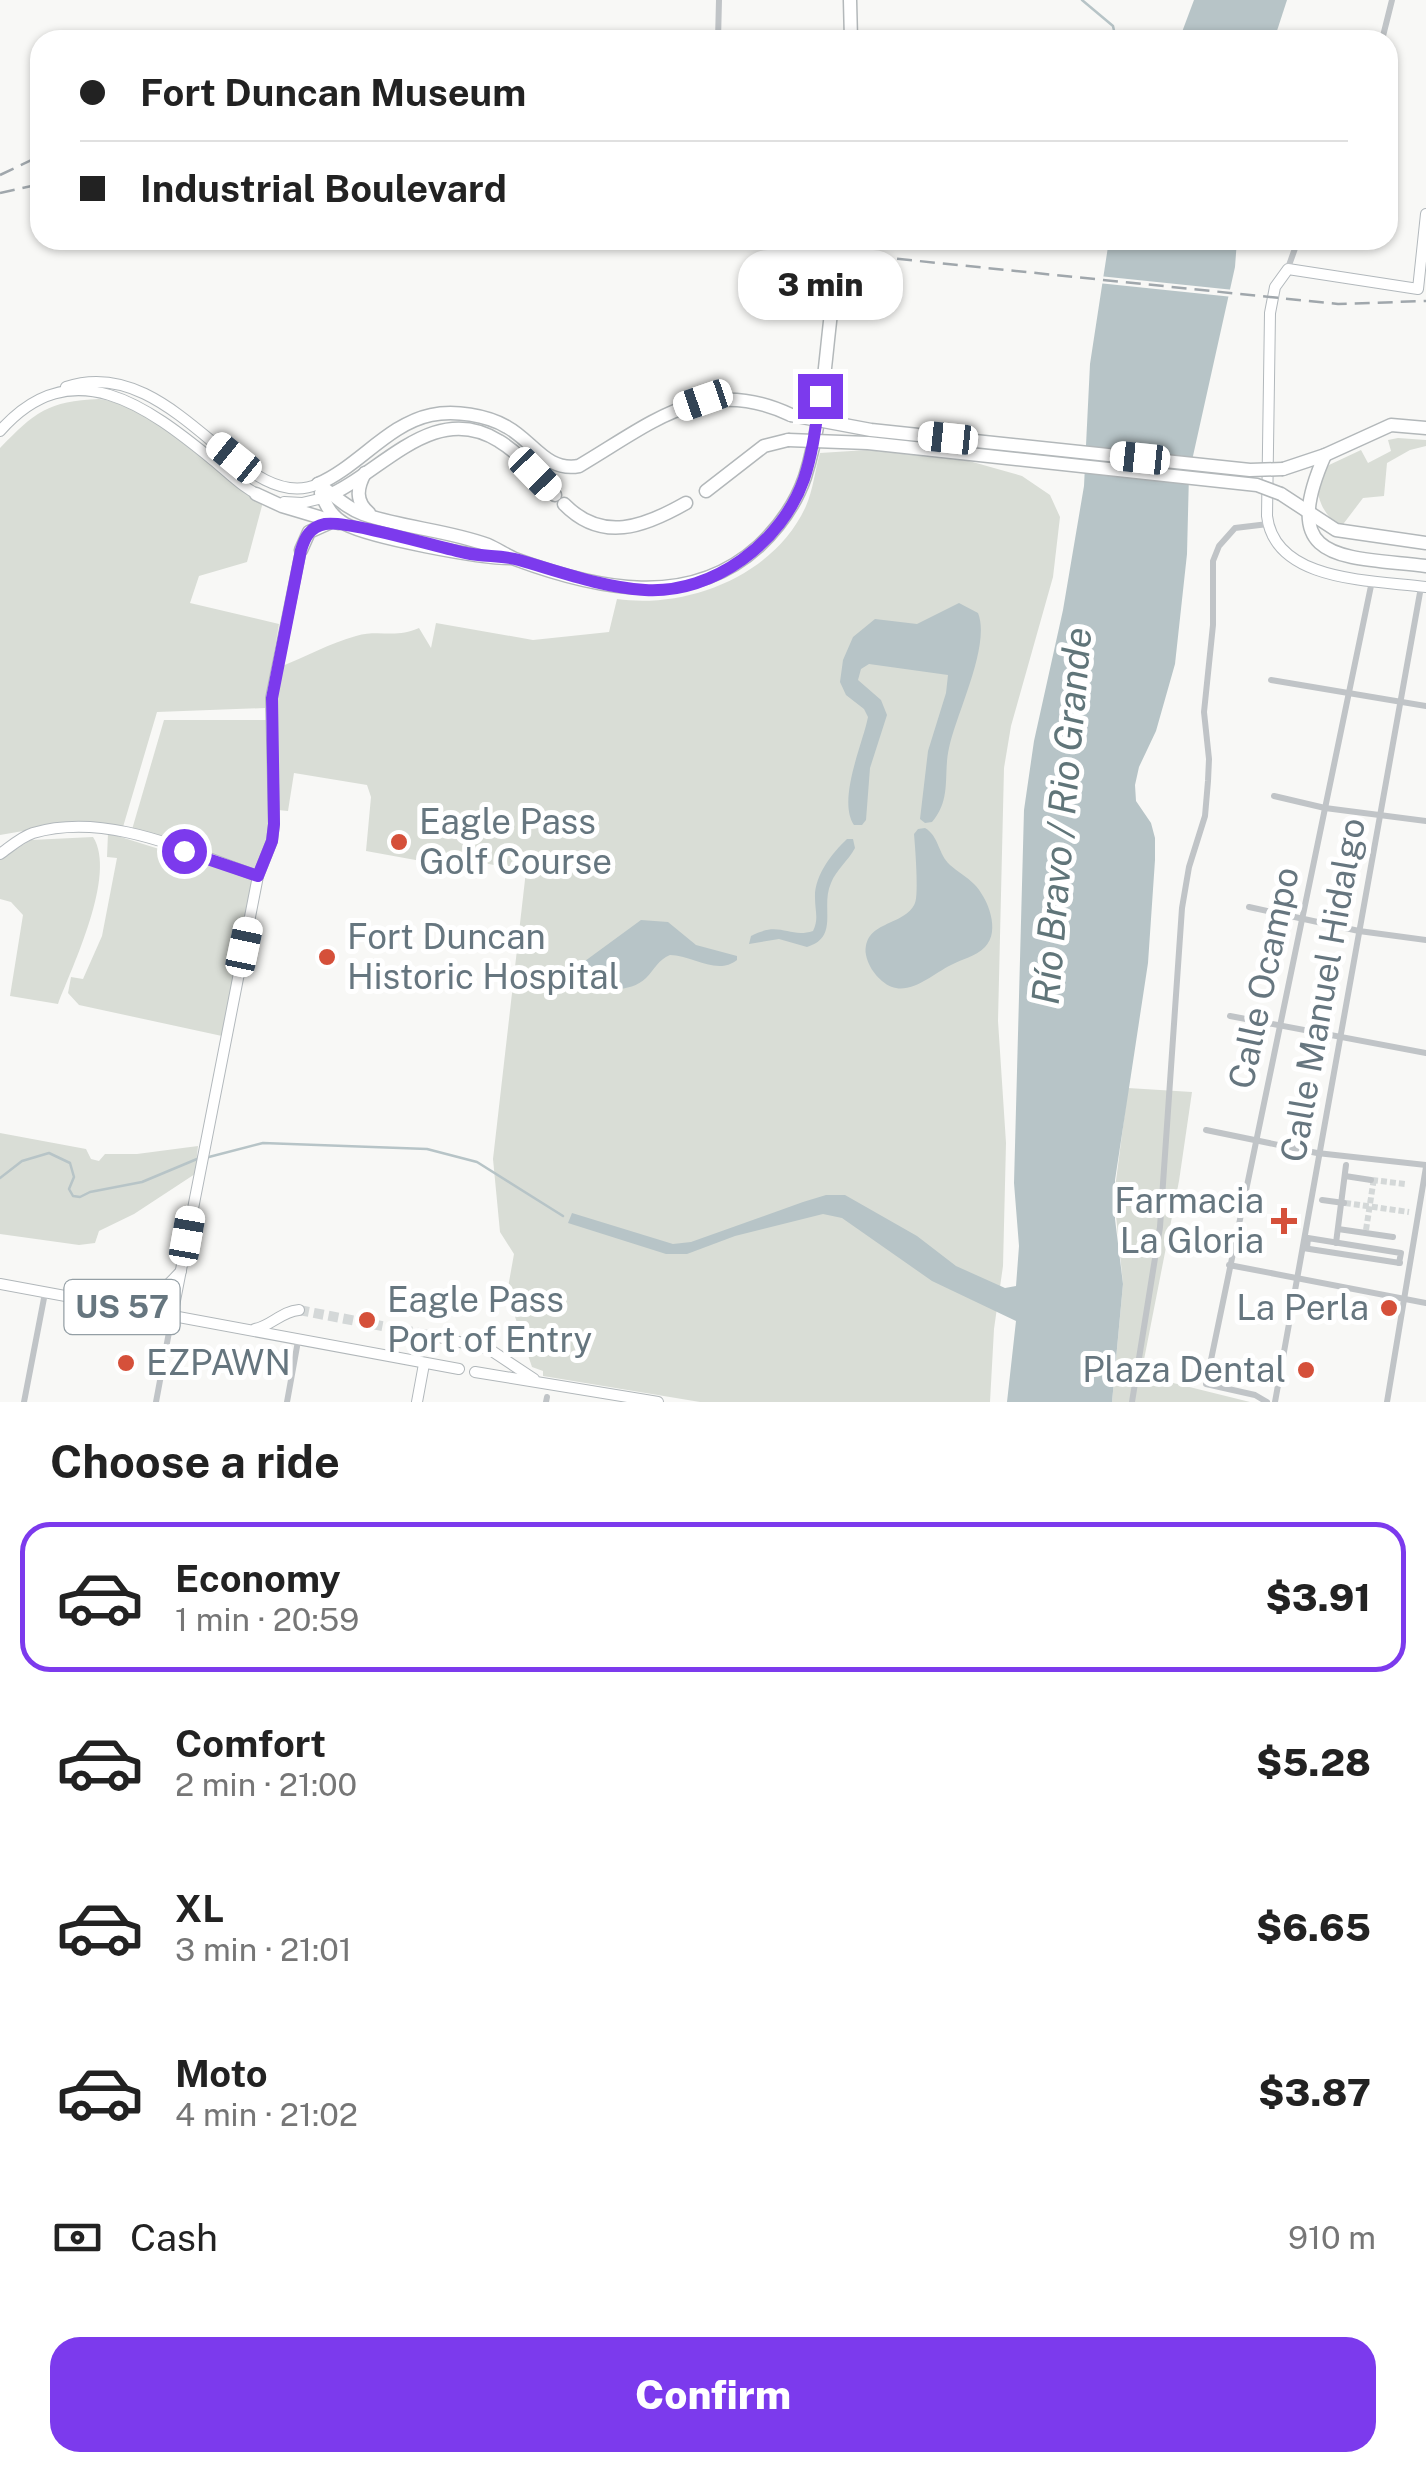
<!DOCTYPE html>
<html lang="en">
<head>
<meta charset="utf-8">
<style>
  :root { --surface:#fff; --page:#f6f6f6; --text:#222; --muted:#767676; --line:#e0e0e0; --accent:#7c3aed }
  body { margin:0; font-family:"Public Sans",sans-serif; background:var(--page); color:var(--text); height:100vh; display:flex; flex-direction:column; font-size:38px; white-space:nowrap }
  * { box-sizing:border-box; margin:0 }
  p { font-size:32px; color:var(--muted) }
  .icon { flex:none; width:55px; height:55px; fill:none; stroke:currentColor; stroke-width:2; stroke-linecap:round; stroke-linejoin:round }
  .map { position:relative; height:1402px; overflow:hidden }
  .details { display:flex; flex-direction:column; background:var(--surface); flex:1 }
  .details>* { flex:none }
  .banner { position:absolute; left:30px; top:30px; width:1368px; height:220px; border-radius:30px; box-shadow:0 2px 8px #0004; display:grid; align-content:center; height:220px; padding:0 50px; background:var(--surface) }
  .end { position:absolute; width:45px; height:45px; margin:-22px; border:12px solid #7c3aed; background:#fff; box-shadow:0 0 0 5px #fff }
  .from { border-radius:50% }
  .bubble { position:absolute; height:70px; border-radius:30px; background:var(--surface); box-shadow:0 2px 8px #0004; font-size:32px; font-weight:800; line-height:70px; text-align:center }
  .car { position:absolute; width:30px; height:60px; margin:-30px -15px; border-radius:12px; box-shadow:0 0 8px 2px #0007; background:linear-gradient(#fff 24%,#345 0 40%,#fff 0 76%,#345 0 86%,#fff 0) }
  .banner b { display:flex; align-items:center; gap:35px; height:95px; font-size:38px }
  .banner b+b { border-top:2px solid var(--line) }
  .banner i { width:25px; height:25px; background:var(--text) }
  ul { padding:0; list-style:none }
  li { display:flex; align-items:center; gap:30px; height:150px; margin:0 20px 15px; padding:0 30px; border:5px solid transparent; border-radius:30px }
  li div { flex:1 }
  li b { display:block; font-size:38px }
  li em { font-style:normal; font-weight:800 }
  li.active { border-color:var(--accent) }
  li>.icon { width:90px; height:90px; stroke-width:1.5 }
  h2 { padding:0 50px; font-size:45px; line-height:120px }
  .pay { display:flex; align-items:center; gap:25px; height:110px; padding:0 50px; font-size:38px }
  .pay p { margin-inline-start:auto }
  .primary-button { display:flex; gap:20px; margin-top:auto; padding:20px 50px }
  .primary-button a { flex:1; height:115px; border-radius:30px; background:var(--accent); color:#fff; font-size:40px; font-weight:800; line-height:115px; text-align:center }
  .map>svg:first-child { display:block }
</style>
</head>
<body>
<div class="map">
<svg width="1426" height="1402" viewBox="0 0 1426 1402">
  <rect width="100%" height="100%" fill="#f8f8f6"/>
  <g fill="#d9ddd6">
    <path d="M99,399C153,406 216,472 263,502L247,562L199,576L190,603L279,624L265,708L157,712L123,827L75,822L0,835V448C35,412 48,401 99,399Z"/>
    <path d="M1398,438L1426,440V446L1410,450L1387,463L1384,496L1363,498L1341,527C1323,515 1316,498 1317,477L1329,465L1361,450L1368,463L1391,451L1388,440Z"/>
    <path d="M867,450L969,461L1022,476L1050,495L1060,517L1053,577L1011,726L1004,768L998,1021L1006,1143L1003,1266L994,1329L990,1402H700L543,1376V1371L532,1367L507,1293L514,1254L500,1232L493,1159L526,871L446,856L443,865L366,851L371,797L367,785L294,773L288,811L278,810L275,702L280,667C305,657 330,643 356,636C380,629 395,639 419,628L431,648L436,623L533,640L609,632L617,599C688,609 775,575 806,506C813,490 815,470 820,453Z"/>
    <path d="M164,720H266L269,834L255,869L234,868L131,833Z"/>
    <path d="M108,833L255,879L222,1036L79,1005L68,993L71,977L83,979L102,936L117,858L107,857Z"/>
    <path d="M93,837C117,874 73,965 58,1004L10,996L23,915L11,902L0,899V859L31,840Z"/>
    <path d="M1128,1088L1192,1092L1179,1181L1141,1375L1250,1402H1112L1123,1284L1114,1196Z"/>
    <path d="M0,1133L86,1149L91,1159L99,1161L105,1154H137L198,1146L195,1174L134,1214L99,1231L95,1243L79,1245L0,1234Z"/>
  </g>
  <g fill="#b7c4c7">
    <path d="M1194,0H1287L1274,40H1179Z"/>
    <path d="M1109,240H1237L1235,267L1189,474L1187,554L1175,664L1156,731L1139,767L1135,785L1136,801L1151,823L1155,838V860L1148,963L1115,1180V1219L1123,1284L1112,1402H1007L1016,1321L932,1281L842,1218L823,1214L735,1236L687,1254H666L568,1223L572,1213L673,1244L691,1242L803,1202L826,1195H845L917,1236L956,1266L1005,1288L1016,1286L1019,1246L1014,1183L1024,810L1034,741L1063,610L1084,486L1090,364Z"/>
    <path d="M959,603L978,613C991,645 956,714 949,748C943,774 952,799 932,822L925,823L920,819L928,751L946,693L948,675L869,664L861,669L858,680L881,700L887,715L870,768L866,820L862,825H854C837,800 863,743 868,717L864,709L846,695L840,682L843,660L853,637L875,619L917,624Z"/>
    <path d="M918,829L925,828C939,836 938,854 950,865C958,872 967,877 974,884C988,898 1001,931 985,947C975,957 962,959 951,965C929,976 905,1001 882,981C874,974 868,965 866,955C862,920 905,927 915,903C919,895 915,845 914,834Z"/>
    <path d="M847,839H853L855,848C848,861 836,870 831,883C820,907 840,937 807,947L779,939L749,944L751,936C780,920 789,939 813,931C819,919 815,911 815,898C814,876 832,853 847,839Z"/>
    <path d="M641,920L668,922L696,945L737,956V960C717,976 692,955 670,955C658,960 655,969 646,978C630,993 602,992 584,980L580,971L585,961Z"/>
  </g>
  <path fill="#f8f8f6" d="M1099,276L1234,290L1233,297L1098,283Z"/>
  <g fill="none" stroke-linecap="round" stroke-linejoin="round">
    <g stroke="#b7c4c7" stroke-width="2.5">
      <path d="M1082,0L1113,26L1116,40"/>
      <path d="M205,1158L263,1143L427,1149L477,1162L563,1216"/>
      <path d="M0,1178L22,1161L49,1153L70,1163L74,1177L69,1189L73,1196L80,1197L90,1192L142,1182L197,1159"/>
    </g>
    <g stroke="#d4d8d8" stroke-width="6" stroke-dasharray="6 3" stroke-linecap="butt">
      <path d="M1372,1180L1405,1184"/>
      <path d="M1345,1203L1409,1212"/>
      <path d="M1366,1230L1374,1178"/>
    </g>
    <path stroke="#d4d8d8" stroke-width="10" stroke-dasharray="10 5" stroke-linecap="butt" d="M299,1310L434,1336"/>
    <g stroke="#b2b8bc" stroke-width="12">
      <g id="secondary">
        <path d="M1426,214L1418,289L1288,269L1275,287L1270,313L1267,516C1275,583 1374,580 1426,587"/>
        <path d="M0,854C10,847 21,837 33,833C108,811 188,852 258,876"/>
        <path d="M172,1316L258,876L272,841L274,824L271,698L301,550"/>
        <path d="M417,1402L424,1364"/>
      </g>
    </g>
    <g stroke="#b1b7ba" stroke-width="12">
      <g id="primary">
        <path d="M66,387C174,351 242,518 318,484"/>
        <path d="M0,431C72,349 148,407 213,460C229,473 244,489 263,497"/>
        <path d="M284,502L302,503L323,498"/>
        <path d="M0,1284L459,1369"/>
        <path d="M130,1308C152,1300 165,1289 181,1271"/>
        <path d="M255,1329C271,1326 282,1311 299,1310"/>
        <path d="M434,1336L489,1349L534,1379"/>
        <path d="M475,1372L658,1402"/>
      </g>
    </g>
    <g stroke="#b3b8ba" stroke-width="15">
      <g id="highway">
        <path d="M850,0L851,40"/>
        <path d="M833,297L830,280L834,240"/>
        <path d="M1325,455C1277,564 1342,556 1426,566"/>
        <path d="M1283,469L1325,455L1391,425L1426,428"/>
        <path d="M365,473C357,488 355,501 369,513"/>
        <path d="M318,484C333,494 346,508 363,514C403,528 447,530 488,545C497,549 506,555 515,559C596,589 689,610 759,546C779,527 796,503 805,477C823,420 825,356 833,297L840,283L845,240"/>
        <path d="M318,484C358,467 388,424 431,415C454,410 487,415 507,427C533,441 546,472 579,466C652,423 705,374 791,415"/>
        <path d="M706,491L764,446L788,440"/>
        <path d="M321,493C326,506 332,517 345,524C372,538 479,558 510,558"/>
        <path d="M256,494L282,506L339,523"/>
        <path d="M1281,494L1336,530L1426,543"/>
        <path d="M325,497C380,475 433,399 499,441C521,454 538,477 555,495"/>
        <path d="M564,504C602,543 644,527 686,503"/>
        <path d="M301,550L309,532L329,523"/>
      </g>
    </g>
    <g stroke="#c0c4c7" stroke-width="6">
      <path d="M718,40L719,0"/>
      <path d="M1382,40L1392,0"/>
      <path d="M1288,268L1298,240"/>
      <path d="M1271,680L1426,706"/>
      <path d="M1274,796L1325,808L1426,821"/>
      <path d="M1249,907L1359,931L1426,940"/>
      <path d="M1230,1016L1426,1053"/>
      <path d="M1206,1130L1317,1153L1426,1165"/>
      <path d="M1345,1176L1371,1180"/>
      <path d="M1322,1200L1344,1203"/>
      <path d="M1338,1229L1393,1237"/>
      <path d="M1336,1243L1346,1165"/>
      <path d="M1303,1248L1400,1263"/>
      <path d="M1307,1248L1308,1238L1401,1253L1399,1263"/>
      <path d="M1229,1265L1426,1303"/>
      <path d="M24,1402L45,1293"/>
      <path d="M156,1402L172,1316"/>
      <path d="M287,1402L298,1341"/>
      <path d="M546,1402L547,1397"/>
      <path d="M1132,1402L1160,1227L1182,908L1189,867L1205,816L1208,781L1209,759L1204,712L1213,625V561L1219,546L1235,528L1268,524"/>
      <path d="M1267,1402L1255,1395L1206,1384L1372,581"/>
      <path d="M1275,1402L1421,587"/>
      <path d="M1387,1402L1426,1167"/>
    </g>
    <use href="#secondary" stroke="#fff" stroke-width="10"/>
    <use href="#primary" stroke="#fff" stroke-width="10"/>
    <use href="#highway" stroke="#fff" stroke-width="12"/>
    <g stroke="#a0a7ac" stroke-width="2.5" stroke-dasharray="15 8" stroke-linecap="butt">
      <path d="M0,175L40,156"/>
      <path d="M0,193L40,184"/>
      <path d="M714,240L1338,304L1426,301"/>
    </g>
    <g stroke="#b3b8ba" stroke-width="15" stroke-linecap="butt">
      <g id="highway-bridge">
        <path d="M791,415L871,430L1250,470L1283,469"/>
        <path d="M788,440L868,443L1257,485L1281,494"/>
      </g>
    </g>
    <use href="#highway-bridge" stroke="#fff" stroke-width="12"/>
  </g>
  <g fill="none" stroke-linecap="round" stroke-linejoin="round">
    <path stroke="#7c3aed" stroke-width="12" d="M184,851L258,876L272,841L274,824L272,698L301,550C305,537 310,527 325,524C348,520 437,547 466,553C484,557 503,555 519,560C561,572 601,587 645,590C714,594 782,542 804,479C813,452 816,424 820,396"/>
  </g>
  <g fill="#d5503a" stroke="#fff" stroke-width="4">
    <circle cx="399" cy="842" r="10"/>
    <circle cx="327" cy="957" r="10"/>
    <path d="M1279 1206h10v10h10v10h-10v10h-10v-10h-10v-10h10z"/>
    <circle cx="1389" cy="1308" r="10"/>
    <circle cx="367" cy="1320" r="10"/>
    <circle cx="126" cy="1363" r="10"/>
    <circle cx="1306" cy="1370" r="10"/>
  </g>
  <g text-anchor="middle" stroke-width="10" stroke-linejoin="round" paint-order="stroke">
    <rect fill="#fff" stroke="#949fa5" stroke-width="2.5" x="64.5" y="1280" width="115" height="54" rx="8"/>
    <g font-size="32" font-weight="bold" fill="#66767f">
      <text x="122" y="1318">US 57</text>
    </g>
    <g font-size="35" fill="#66767f" stroke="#fff" text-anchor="start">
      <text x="419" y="834">Eagle Pass<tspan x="419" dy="40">Golf Course</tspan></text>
      <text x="347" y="949">Fort Duncan<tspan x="347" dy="40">Historic Hospital</tspan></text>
      <text x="1264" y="1213" text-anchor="end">Farmacia<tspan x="1264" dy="40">La Gloria</tspan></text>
      <text x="387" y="1312">Eagle Pass<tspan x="387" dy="40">Port of Entry</tspan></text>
      <text x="1369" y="1320" text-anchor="end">La Perla</text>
      <text x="146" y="1375">EZPAWN</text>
      <text x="1286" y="1382" text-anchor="end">Plaza Dental</text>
    </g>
    <g font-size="35" fill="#66767f" stroke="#fff">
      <text transform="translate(1264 978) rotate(-78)" y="12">Calle Ocampo</text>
      <text transform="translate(1323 990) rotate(-80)" y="12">Calle Manuel Hidalgo</text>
    </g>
    <g font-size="38" font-style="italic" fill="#607579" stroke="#fff">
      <text transform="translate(1062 816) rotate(-85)" y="13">Río Bravo / Rio Grande</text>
    </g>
  </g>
</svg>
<i class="end from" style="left:184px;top:851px"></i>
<i class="end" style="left:820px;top:396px"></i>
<div class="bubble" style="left:738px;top:250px;width:165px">3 min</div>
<i class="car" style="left:703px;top:400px;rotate:251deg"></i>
<i class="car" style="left:948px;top:438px;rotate:276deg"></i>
<i class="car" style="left:234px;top:458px;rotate:309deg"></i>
<i class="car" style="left:1140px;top:458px;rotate:276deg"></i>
<i class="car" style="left:535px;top:474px;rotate:136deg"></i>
<i class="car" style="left:244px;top:947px;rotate:12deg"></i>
<i class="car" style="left:187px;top:1236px;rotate:10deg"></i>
<div class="banner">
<b><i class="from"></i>Fort Duncan Museum</b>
<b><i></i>Industrial Boulevard</b>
</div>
</div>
<section class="details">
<h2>Choose a ride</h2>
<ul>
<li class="active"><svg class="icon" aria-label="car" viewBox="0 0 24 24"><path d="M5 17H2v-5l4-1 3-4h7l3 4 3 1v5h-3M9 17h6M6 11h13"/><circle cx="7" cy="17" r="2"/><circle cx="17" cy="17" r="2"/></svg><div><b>Economy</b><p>1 min · 20:59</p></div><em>$3.91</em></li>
<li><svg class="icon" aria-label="car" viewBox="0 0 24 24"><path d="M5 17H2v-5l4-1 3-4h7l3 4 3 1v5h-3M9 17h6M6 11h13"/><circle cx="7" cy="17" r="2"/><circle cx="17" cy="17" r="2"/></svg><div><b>Comfort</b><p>2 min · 21:00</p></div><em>$5.28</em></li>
<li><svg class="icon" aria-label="car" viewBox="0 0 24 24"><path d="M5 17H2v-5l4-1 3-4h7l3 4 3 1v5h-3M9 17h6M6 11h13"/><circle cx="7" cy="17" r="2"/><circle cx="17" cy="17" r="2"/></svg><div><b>XL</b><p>3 min · 21:01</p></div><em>$6.65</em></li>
<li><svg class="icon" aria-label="car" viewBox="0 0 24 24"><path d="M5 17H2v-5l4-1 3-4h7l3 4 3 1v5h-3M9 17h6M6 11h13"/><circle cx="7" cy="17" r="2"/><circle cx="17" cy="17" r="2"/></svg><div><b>Moto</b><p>4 min · 21:02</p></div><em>$3.87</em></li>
</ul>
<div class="pay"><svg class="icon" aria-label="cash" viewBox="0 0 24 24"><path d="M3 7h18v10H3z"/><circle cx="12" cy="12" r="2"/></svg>Cash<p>910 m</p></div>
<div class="primary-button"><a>Confirm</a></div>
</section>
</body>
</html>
